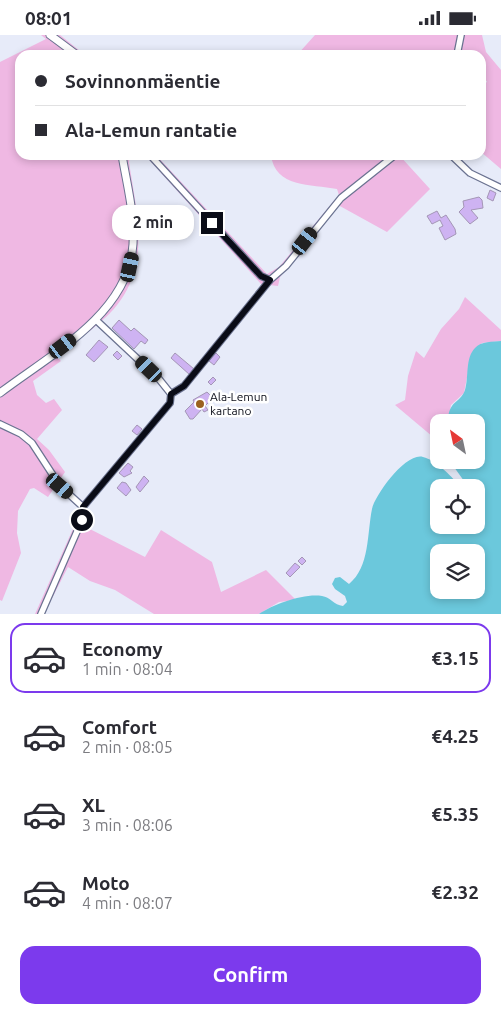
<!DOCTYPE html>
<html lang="en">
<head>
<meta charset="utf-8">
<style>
  :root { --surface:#fff; --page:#f2f2f3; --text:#2b2b33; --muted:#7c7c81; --line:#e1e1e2; --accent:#7c3aed }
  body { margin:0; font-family:Ubuntu,sans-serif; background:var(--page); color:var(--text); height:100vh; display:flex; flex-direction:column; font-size:19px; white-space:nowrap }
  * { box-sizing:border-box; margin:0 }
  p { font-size:16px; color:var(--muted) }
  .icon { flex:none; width:28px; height:28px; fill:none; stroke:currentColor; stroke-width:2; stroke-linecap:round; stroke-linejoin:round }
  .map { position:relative; height:579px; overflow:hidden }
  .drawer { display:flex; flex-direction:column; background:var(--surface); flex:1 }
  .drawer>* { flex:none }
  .top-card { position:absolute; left:15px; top:15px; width:471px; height:110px; border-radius:15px; box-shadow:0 2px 8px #0003; display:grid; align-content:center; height:110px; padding:0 20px; background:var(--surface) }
  .needle { width:32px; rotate:327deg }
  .tools { position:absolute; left:430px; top:379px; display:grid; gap:10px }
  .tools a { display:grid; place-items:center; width:55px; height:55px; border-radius:10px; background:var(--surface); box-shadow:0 2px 8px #0003; font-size:25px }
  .end { position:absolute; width:22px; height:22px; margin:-11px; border:6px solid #0a0c17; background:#fff; box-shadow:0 0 0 2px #fff }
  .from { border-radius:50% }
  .bubble { position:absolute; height:35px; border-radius:15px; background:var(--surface); box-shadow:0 2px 8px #0003; font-size:16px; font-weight:700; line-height:35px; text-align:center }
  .car { position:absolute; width:15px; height:30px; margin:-15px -8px; border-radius:6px; box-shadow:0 0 4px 1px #0007; background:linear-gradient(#222 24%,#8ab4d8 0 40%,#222 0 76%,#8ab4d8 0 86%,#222 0) }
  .top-card b { display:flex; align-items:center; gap:18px; height:48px; font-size:19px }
  .top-card b+b { border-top:1px solid var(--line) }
  .top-card i { width:12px; height:12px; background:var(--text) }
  ul { padding:9px 0 0; list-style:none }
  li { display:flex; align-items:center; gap:15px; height:70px; margin:0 10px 8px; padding:0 10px; border:2px solid transparent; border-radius:15px }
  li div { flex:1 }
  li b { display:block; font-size:19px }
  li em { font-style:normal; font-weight:700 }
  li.active { border-color:var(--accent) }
  li>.icon { width:45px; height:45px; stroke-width:1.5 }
  .button { display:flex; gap:10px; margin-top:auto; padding:10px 20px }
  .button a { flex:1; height:58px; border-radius:15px; background:var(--accent); color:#fff; font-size:20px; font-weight:700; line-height:58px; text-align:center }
  .status { display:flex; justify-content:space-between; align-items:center; height:35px; padding:0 25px; background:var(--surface); direction:ltr }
  .status svg { height:14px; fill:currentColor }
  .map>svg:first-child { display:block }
</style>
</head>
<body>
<div class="status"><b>08:01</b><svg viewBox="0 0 49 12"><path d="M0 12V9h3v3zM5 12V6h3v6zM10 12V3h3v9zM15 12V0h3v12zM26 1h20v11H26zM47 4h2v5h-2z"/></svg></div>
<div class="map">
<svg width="501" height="579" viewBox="0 0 501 579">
  <rect width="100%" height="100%" fill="#e7ebf9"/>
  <g fill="#efb8e3">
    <path d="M41,0H60L85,20H20V120H130L129,127C136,174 150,225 120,266C105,288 77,304 56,321L61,326L33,346L37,360L46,368L54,364L62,375L37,404L49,415L65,437L48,462L34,453L30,454L18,476L17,498L21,518L2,566L0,565V27L46,4Z"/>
    <path d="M315,0H482L486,17L501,35V134L481,117V58L487,46L481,45V20H297Z"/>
    <path d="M145,120H156L267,239L279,232L339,160L337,154C311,149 275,153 271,120H399L430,154L387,197L338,170L280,242L278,251L261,249Z"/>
    <path d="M465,262L501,295V306L482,308L471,321L464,358L451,370L448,387L439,388V407L395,370L405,365L408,341L416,316L424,323L441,294L459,274Z"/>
    <path d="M76,487L145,522L161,495L212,527L221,557L266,535L296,565L279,567L259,579H154L115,555L90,546L68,532L44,579H35Z"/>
  </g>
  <path fill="#6bc8dc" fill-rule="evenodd" d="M501,306V579H259C274,569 304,558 322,561C330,562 334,570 343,571L347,567L345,561L335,554L332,549L335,543L340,542L349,549C370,532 367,498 372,474C375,460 406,417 423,422C436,425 450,440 459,450L464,446L449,425H476V388L448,387C448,365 460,369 465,355C469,342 465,323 475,313C481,306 493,307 501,306ZM439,452H476V490H439ZM439,518H476V555H439Z"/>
  <g fill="#ceb3f2" stroke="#a496b6">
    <path d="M490,155L496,158L493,166L487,163Z"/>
    <path d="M479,162L482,165L483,173L471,175L478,183L470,189L459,177L464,172L463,166Z"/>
    <path d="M437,176L441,183L446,180L455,194L456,199L445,205L439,193L443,191L440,185L432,189L427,181Z"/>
    <path d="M119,285L131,296L134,293L148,305L145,309L141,306L134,314L112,293Z"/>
    <path d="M99,305L108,312L94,327L86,320Z"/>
    <path d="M117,316L122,321L118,325L113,320Z"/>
    <path d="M175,318L194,334L190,340L171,323Z"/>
    <path d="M216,318L220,322L214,330L209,326Z"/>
    <path d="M213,342L216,345L211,350L208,347Z"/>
    <path d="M207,357L211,361L208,364L210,366L205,371L208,375L204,377L202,374L193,384H190L185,376L194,367L193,365Z"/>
    <path d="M137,390L142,394L137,400L132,396Z"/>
    <path d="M128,428L133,432L130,436L132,438L124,442L119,438Z"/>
    <path d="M144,441L149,446L140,457L136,452Z"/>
    <path d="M122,447L126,448L131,455L126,461L117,453Z"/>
    <path d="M302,522L306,526L302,530L298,526Z"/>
    <path d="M295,528L300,532L290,542L286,538Z"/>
  </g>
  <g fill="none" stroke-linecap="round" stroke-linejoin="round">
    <g stroke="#6b7391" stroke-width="8">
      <g id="minor">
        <path d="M457,20L461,0"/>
        <path d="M150,120L261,241L270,245"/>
        <path d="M451,120L470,138L501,153"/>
        <path d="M96,285L159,344L171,359"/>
        <path d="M0,389L21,399L32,408L60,451L83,472L82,485L41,579"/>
        <path d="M83,472L170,368L171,359L184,351L270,245L286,231L341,163L395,120"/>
      </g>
    </g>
    <g stroke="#6b7391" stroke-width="9">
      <g id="tertiary">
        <path d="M50,0L77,20"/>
        <path d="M0,358C47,322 123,282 132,218C137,186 127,151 122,120"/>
      </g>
    </g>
    <use href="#minor" stroke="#fff" stroke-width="5.5"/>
    <use href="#tertiary" stroke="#fff" stroke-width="7"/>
  </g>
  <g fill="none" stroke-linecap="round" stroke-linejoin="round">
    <path stroke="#0a0c17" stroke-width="6" d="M82,485L83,472L170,368L171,359L184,351L270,245L261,241L212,188"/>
  </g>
  <circle fill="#9b6120" stroke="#fff" stroke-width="2" cx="200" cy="369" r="5"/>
  <g text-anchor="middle" stroke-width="5" stroke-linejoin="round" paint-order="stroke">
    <g font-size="12" fill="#0a0c17" stroke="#fff" text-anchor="start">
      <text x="210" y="366">Ala-Lemun<tspan x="210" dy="14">kartano</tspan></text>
    </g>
  </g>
</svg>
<div class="tools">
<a><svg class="needle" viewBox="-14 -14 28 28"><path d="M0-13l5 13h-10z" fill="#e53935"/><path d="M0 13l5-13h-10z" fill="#7c7c81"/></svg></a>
<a><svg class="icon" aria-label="locate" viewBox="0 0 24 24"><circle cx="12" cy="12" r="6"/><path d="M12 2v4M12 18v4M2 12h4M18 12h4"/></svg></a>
<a><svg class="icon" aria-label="layers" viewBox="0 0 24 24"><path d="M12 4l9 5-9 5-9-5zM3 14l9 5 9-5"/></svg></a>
</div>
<i class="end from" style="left:82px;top:485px"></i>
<i class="end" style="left:212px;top:188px"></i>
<div class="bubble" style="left:112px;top:170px;width:82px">2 min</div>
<i class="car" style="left:305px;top:206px;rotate:38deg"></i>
<i class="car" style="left:130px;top:232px;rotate:12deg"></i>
<i class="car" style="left:63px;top:311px;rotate:53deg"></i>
<i class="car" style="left:149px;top:334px;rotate:314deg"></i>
<i class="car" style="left:60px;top:451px;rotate:131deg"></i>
<div class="top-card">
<b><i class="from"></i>Sovinnonmäentie</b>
<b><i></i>Ala-Lemun rantatie</b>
</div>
</div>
<section class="drawer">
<ul>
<li class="active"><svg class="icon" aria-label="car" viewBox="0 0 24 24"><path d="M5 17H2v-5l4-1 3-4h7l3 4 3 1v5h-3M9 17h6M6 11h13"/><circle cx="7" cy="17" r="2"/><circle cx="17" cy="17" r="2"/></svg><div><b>Economy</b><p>1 min · 08:04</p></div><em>€3.15</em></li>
<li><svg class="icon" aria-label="car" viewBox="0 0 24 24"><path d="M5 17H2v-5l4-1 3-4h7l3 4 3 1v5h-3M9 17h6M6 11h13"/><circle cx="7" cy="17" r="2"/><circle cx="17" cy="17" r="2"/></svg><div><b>Comfort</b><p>2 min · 08:05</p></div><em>€4.25</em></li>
<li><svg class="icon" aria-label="car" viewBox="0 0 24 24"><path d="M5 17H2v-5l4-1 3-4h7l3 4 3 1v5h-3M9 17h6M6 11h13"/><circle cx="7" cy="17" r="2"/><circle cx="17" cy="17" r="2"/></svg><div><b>XL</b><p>3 min · 08:06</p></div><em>€5.35</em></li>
<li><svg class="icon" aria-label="car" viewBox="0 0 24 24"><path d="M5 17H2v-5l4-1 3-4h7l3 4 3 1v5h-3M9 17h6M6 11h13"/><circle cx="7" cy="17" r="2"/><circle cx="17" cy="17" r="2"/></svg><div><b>Moto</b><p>4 min · 08:07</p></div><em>€2.32</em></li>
</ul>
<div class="button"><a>Confirm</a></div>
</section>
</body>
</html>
